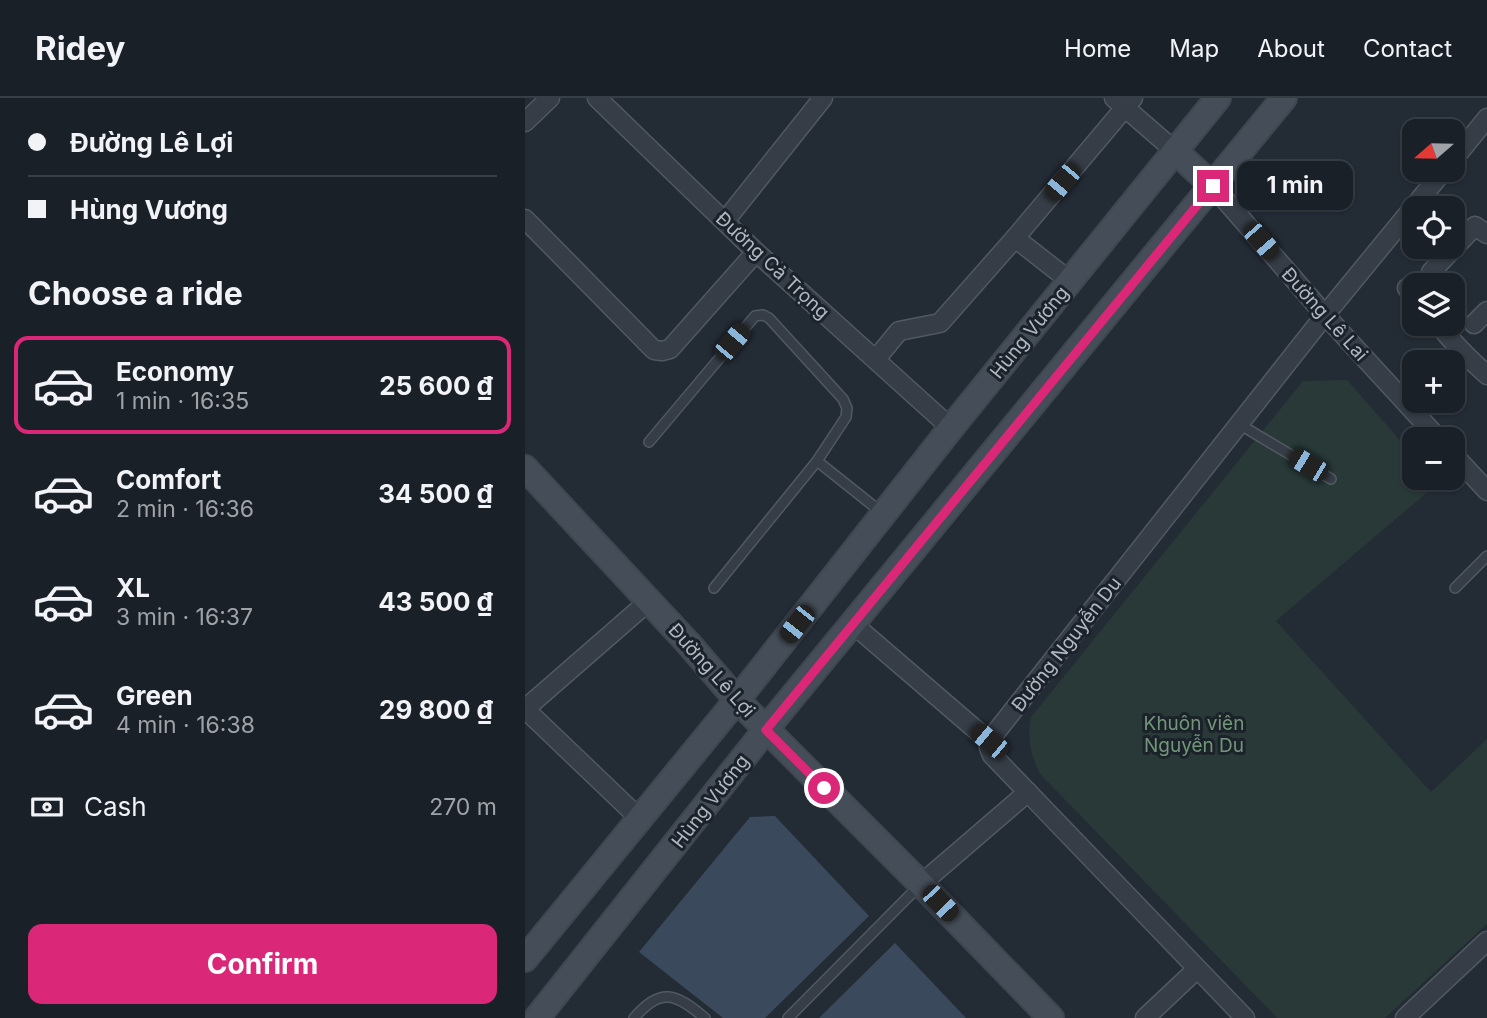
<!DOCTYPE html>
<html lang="en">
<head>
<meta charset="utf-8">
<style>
  :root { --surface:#1a2028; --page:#272d34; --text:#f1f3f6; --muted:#9fa3a8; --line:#383e45; --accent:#db2777 }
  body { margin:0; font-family:Inter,sans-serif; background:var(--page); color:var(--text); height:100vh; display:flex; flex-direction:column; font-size:26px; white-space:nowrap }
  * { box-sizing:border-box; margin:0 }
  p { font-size:23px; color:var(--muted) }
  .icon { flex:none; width:38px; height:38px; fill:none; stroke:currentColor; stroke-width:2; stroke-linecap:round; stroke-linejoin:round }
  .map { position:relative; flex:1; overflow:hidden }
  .panel { display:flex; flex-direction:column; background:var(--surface); width:525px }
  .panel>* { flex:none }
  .banner { display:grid; align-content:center; height:154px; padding:0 28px; background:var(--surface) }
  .needle { width:46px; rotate:250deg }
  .controls { position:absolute; left:877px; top:21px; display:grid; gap:14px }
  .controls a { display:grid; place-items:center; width:63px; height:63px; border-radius:14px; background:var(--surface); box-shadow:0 2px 5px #0004,0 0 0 2px var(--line); font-size:35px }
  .end { position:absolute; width:32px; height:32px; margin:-16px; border:9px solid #db2777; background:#fff; box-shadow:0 0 0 4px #fff }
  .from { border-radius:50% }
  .bubble { position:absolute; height:49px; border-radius:14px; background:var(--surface); box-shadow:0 2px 5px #0004,0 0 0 2px var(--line); font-size:23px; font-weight:700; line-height:49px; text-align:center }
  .car { position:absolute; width:21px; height:42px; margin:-21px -10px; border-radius:9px; box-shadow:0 0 5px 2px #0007; background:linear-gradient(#222 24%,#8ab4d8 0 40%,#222 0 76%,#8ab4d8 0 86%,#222 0) }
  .banner b { display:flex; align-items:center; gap:24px; height:66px; font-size:26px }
  .banner b+b { border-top:2px solid var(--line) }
  .banner i { width:18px; height:18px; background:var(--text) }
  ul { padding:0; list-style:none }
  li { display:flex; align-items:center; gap:21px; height:98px; margin:0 14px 10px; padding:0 14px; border:4px solid transparent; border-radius:14px }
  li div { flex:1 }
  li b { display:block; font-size:26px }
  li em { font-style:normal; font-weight:700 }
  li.selected { border-color:var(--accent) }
  li>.icon { width:63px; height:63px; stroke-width:1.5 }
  h2 { padding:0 28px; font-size:32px; line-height:84px }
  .pay { display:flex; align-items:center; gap:18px; height:77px; padding:0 28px; font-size:26px }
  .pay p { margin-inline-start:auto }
  .button { display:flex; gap:14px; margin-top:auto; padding:14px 28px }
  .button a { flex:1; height:80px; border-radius:14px; background:var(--accent); color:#fff; font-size:28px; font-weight:700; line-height:80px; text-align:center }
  header { display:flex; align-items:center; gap:42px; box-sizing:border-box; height:98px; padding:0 35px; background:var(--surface); border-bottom:2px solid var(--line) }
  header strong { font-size:33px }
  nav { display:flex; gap:38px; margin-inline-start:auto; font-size:24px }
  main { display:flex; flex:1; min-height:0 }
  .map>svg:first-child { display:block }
</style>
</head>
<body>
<header>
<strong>Ridey</strong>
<nav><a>Home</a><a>Map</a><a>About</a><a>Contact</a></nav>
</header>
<main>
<section class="panel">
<div class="banner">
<b><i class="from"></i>Đường Lê Lợi</b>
<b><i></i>Hùng Vương</b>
</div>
<h2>Choose a ride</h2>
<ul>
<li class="selected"><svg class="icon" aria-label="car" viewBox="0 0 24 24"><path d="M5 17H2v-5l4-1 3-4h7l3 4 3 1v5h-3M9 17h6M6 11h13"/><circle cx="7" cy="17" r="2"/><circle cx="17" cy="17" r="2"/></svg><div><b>Economy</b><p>1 min · 16:35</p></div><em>25 600 ₫</em></li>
<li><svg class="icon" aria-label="car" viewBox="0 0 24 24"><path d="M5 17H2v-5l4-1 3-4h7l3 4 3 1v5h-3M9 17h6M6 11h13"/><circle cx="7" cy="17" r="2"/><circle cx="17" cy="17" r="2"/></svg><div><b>Comfort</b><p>2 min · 16:36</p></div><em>34 500 ₫</em></li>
<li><svg class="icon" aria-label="car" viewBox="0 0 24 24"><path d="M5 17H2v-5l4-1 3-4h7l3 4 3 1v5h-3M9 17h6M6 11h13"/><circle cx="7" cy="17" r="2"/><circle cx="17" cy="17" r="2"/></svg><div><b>XL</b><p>3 min · 16:37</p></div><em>43 500 ₫</em></li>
<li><svg class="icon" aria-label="car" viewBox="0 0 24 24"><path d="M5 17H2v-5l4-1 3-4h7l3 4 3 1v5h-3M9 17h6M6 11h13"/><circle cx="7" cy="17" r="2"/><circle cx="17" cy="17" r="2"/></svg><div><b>Green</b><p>4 min · 16:38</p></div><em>29 800 ₫</em></li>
</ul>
<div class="pay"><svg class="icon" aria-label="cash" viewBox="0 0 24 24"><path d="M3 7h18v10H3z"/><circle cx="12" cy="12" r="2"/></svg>Cash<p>270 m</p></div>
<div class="button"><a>Confirm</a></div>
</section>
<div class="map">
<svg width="962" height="920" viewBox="0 0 962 920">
  <rect width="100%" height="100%" fill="#232b35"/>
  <path fill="#283938" d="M822,282L889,358V380H908L913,385L751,523L906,694L962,641V826L860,920H752L516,677C505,658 502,640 506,619L778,283Z"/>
  <g fill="#3a4a5c">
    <path d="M250,718L344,818L240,920H198L114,854L225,719Z"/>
    <path d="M370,845L441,920H294Z"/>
  </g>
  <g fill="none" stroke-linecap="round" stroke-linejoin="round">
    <g stroke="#515861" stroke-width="12">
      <g id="lane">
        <path d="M714,326L806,381"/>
        <path d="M124,344L230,218L238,217L244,220L318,301L322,310L321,319L292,363L189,490"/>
        <path d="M292,363L356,414"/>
        <path d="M930,490L962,458"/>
        <path d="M109,920C136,888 151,896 180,920"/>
        <path d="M263,920L395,787"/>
      </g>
    </g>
    <g stroke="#515861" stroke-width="21">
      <g id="street">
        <path d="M72,0L231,154L426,330"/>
        <path d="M589,0L650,53"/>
        <path d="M0,24L25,0"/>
        <path d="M928,62L962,20"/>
        <path d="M688,88L800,217L914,341"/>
        <path d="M0,121L129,252L137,253L145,251L231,154"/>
        <path d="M200,123L298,0"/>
        <path d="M906,174L950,128L962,136"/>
        <path d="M545,183L490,140L608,0"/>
        <path d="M882,190L889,197"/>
        <path d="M913,226C928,245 944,261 962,277"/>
        <path d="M949,226L962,213"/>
        <path d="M351,261L374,233L415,225L490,140"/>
        <path d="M928,356L962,393"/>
        <path d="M328,526L464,643"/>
        <path d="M0,611L124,503"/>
        <path d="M0,611L114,720"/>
        <path d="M396,786L503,694"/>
        <path d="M620,920L672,871"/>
        <path d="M720,920L467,657L464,650V643L800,217L919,72"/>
        <path d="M880,920L962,843"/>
      </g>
    </g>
    <g stroke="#3f464f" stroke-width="28">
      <g id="secondary">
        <path d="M650,53L688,88"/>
        <path d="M0,370L163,545L212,602L396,786L526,920"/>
        <path d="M0,861L220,592L426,330L693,0"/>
        <path d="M12,920L254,615L759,0"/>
      </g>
    </g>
    <use href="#lane" stroke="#363d46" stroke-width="9"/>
    <use href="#street" stroke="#363d46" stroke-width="18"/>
    <use href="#secondary" stroke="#454d58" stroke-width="24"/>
  </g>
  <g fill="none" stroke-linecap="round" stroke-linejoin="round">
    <path stroke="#db2777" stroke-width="9" d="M299,690L241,632L688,88"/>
  </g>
  <g text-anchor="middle" stroke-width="6" stroke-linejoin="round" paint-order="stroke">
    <g font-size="19" fill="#b1b8c2" stroke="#1c222a">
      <text transform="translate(248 167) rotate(43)" y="7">Đường Cả Trọng</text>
      <text transform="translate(800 216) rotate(48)" y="7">Đường Lê Lai</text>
      <text transform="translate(504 234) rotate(-51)" y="7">Hùng Vương</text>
      <text transform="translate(541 546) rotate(-52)" y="7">Đường Nguyễn Du</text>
      <text transform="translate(187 572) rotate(48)" y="7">Đường Lê Lợi</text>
      <text transform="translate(185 703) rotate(-52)" y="7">Hùng Vương</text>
    </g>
    <g font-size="19" fill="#729679" stroke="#1c222a">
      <text x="669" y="632">Khuôn viên<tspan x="669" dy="22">Nguyễn Du</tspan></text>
    </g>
  </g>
</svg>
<div class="controls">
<a><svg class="needle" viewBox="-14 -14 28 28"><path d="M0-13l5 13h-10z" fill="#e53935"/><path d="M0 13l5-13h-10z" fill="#9fa3a8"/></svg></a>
<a><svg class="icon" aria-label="locate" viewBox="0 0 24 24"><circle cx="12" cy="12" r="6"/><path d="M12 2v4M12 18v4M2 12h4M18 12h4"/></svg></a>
<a><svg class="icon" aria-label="layers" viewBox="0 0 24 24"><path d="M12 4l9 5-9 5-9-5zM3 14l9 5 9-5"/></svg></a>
<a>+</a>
<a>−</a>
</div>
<i class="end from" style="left:299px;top:690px"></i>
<i class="end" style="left:688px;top:88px"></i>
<div class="bubble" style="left:712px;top:63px;width:116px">1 min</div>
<i class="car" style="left:537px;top:84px;rotate:220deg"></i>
<i class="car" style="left:736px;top:143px;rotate:139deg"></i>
<i class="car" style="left:207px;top:244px;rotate:40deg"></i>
<i class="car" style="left:783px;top:367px;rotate:301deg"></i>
<i class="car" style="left:272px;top:526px;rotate:218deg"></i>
<i class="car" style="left:464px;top:643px;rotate:310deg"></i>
<i class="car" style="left:415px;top:805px;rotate:136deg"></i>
</div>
</main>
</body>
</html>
